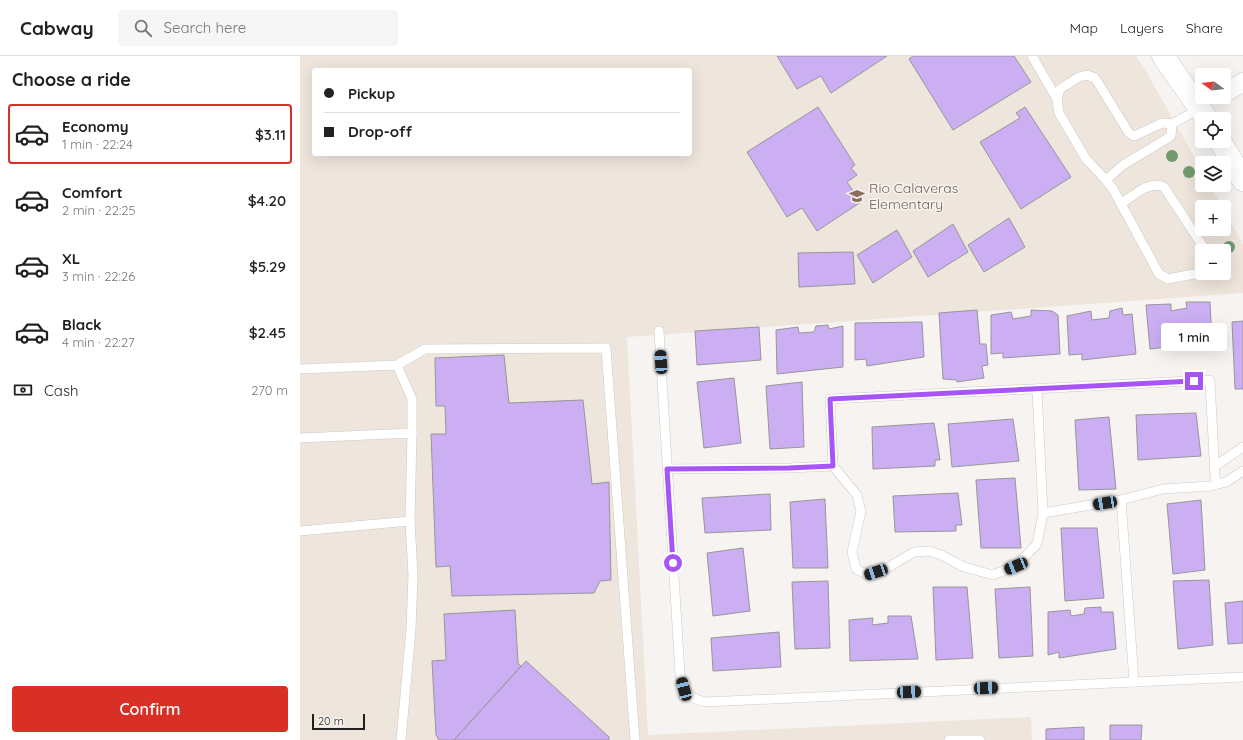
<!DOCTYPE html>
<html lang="en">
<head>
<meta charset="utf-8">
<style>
  :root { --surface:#fff; --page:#f6f6f6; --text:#222; --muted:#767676; --line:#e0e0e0; --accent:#d93025 }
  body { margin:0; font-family:Quicksand,sans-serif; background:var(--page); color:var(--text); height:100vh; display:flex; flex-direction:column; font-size:15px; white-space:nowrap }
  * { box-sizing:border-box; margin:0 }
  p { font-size:13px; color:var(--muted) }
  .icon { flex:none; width:22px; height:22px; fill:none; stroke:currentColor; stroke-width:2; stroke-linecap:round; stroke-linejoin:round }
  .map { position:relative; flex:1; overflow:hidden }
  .drawer { display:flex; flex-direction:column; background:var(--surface); width:300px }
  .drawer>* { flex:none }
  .hud { position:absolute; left:12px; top:12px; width:380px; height:88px; border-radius:4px; box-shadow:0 4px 16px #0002; display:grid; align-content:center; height:88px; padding:0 12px; background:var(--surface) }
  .needle { width:26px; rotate:285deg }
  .fabs { position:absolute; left:895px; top:12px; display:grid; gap:8px }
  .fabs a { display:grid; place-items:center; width:36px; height:36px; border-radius:4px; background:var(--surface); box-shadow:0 4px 16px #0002; font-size:20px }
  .scale { position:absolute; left:12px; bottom:10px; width:53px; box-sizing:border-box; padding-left:4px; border:2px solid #21201f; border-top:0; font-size:11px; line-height:14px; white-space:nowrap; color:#21201f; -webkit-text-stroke:3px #f6f3f0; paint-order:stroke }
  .end { position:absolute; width:18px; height:18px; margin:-9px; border:5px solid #a855f7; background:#fff; box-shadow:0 0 0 2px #fff }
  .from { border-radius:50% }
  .bubble { position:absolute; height:28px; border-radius:4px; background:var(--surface); box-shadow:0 4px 16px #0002; font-size:13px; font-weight:600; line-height:28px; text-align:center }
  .car { position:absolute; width:12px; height:24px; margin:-12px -6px; border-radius:5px; box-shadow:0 0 3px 1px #0007; background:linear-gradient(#222 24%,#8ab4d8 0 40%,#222 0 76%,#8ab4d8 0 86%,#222 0) }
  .hud b { display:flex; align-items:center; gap:14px; height:38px; font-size:15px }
  .hud b+b { border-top:1px solid var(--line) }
  .hud i { width:10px; height:10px; background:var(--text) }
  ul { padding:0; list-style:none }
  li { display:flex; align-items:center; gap:12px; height:60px; margin:0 8px 6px; padding:0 4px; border:2px solid transparent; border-radius:4px }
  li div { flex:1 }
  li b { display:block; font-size:15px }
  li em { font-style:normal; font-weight:600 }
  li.current { border-color:var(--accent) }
  li>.icon { width:36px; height:36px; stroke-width:1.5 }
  h2 { padding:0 12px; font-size:18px; line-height:48px }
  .pay { display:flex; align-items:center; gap:10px; height:44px; padding:0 12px; font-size:15px }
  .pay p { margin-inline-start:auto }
  .button { display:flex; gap:8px; margin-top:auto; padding:8px 12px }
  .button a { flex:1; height:46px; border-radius:4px; background:var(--accent); color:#fff; font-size:16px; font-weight:600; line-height:46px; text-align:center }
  header { display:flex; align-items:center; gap:24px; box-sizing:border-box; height:56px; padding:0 20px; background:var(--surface); border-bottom:1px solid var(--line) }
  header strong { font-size:19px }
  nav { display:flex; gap:22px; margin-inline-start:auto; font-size:14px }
  .search { width:280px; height:36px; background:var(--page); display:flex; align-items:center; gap:10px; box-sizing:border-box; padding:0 14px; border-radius:4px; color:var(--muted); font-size:15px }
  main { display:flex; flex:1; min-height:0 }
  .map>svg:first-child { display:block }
</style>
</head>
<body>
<header>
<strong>Cabway</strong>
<div class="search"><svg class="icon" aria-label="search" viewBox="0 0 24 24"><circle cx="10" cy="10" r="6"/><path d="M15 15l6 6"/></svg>Search here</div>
<nav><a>Map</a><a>Layers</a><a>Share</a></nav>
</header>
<main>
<section class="drawer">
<h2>Choose a ride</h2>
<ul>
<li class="current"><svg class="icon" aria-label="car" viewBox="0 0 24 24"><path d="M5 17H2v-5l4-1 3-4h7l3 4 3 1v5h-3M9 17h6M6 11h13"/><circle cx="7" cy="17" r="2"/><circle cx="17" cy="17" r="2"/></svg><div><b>Economy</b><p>1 min · 22:24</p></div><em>$3.11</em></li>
<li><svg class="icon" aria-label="car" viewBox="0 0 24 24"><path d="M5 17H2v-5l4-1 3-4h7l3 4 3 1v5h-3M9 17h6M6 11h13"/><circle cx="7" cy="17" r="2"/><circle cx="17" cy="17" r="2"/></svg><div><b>Comfort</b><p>2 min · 22:25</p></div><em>$4.20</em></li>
<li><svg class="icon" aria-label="car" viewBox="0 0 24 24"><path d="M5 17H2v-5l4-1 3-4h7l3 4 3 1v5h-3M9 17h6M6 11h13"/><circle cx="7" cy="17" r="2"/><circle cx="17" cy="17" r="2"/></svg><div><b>XL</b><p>3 min · 22:26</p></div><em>$5.29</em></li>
<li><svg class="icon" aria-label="car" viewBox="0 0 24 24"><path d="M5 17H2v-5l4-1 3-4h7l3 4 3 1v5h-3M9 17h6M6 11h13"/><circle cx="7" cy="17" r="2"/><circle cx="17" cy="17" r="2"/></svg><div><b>Black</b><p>4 min · 22:27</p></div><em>$2.45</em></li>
</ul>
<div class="pay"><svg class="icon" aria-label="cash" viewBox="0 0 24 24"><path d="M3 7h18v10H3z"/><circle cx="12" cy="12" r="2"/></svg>Cash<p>270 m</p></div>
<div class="button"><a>Confirm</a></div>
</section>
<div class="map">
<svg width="943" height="684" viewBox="0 0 943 684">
  <rect width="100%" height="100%" fill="#f6f3f0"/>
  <path fill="#eee5dc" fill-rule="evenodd" d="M0,0H836L847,17L902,115V129H910L922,151H902V173H924V154L943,189V237L327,281L348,679L731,661L732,684H0ZM14,14H390V98H14ZM902,195H924V217H902Z"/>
  <g fill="#cbaff2" stroke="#97969a">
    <path d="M477,0H587L531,37L521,20L497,33Z"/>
    <path d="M613,0H714L731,26L653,74L609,3Z"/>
    <path d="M518,51L555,109L551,112L557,119L547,126L561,146L517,175L502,152L487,161L447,96Z"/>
    <path d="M725,51L771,121L721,153L680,86L720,62L716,57Z"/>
    <path d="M709,162L725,191L684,216L668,189Z"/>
    <path d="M653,168L668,196L628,221L613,195Z"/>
    <path d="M597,174L612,201L573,227L557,199Z"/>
    <path d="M553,196L555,228L499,231L498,197Z"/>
    <path d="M886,246H910L912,286L850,293L846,249L871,248V255L887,252Z"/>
    <path d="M822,252L823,259L832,258L836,298L782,304V298L769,299L767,260L791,255L792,264L809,262L810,255Z"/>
    <path d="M677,254L680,288H686L688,309L682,310L684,322L657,326V324L643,323L639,257Z"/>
    <path d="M731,254L752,255L758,259L760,298L703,302V297L691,298V259L711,256L713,263L731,260Z"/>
    <path d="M943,265V333H935L932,266Z"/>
    <path d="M622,266L624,301L567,310L566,303L555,304V267Z"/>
    <path d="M528,269L529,273L543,270V311L477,318L476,274L498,271L499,277L514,276L516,270Z"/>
    <path d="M459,271L461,304L397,309L395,275Z"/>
    <path d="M204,299L209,347L283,344L292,428L309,426L311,524L300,525L294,537L152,540L150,510L136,511L131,378H146L145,350H136L135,302Z"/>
    <path d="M434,322L441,387L404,392L397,326Z"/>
    <path d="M502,326L504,391L470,393L466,330Z"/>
    <path d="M896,357L901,400L838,404L836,359Z"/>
    <path d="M809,361L816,433L779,434L775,364Z"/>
    <path d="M713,363L719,405L652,411L648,368Z"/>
    <path d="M634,367L640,404H635V410L573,413L572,371Z"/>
    <path d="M715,422L721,492H681L676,424Z"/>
    <path d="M658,437L662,469H656V475L595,476L593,440Z"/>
    <path d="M470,438L471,474L405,477L402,442Z"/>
    <path d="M525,443L528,512H493L490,446Z"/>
    <path d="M901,444L905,514L873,518L867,448Z"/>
    <path d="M761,472H797L804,542L765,545Z"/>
    <path d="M443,492L450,555L413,560L407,497Z"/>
    <path d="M909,524L913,589L878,593L873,525Z"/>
    <path d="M528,525L530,592L495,593L492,526Z"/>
    <path d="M633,531H667L673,602L636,604Z"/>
    <path d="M730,531L733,600L699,602L695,533Z"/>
    <path d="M943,545V587L928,588L925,547Z"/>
    <path d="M801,551V556H813L816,593L759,602V596L748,599V556L770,554L771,560L784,558L785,552Z"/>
    <path d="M215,554L218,607L221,610L154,684H139L136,679L132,605L146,604L144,558Z"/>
    <path d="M588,560H611L618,603L550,605L549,564L573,562L572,569L588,567Z"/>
    <path d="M479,576L481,611L413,615L411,582Z"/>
    <path d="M226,605L309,681V684H154Z"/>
    <path d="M810,669H842L841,684H810Z"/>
    <path d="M784,671V684H746V673Z"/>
  </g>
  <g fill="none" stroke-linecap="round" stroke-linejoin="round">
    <g stroke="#cdcac7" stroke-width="10">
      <g id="service">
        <path d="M732,0L757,43"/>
        <path d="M872,68L901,52"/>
        <path d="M806,124L786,103L759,57L757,43L760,33L779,21L787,19L795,22L829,77L834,80L862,67L872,68L871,80L823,109L806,124L813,133L859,218L868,223L899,217L902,212"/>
        <path d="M821,148C833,140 849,124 864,131L906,195"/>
        <path d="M359,275L380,618C384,635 388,643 406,646L943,621"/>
        <path d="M97,309L112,343V377L110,465L113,520L111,573L101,684"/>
        <path d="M0,313L97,309L125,293L306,292L335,684"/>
        <path d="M737,333L743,457L737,488L716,510L693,519L664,511L641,499L629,495L614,496L584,514L568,519L556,513L552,496L561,455L557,439L533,410L530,343L910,324L915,421L917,428L911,430L863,433L821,444L743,457"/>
        <path d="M0,382L112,377"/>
        <path d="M915,410L943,391"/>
        <path d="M367,413L489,412L533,410"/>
        <path d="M917,428L926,426L943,415"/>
        <path d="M821,444L834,626"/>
        <path d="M0,475L110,465"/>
        <path d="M649,684H680"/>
      </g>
    </g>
    <g stroke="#cdcac7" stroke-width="19">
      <path id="minor" d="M924,38L943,26"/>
    </g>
    <g stroke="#cdcac7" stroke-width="23">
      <g id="secondary">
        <path d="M863,0L907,63"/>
        <path d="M920,85L943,124"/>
      </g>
    </g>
    <use href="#service" stroke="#fff" stroke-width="9"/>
    <use href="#minor" stroke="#fff" stroke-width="18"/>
    <use href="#secondary" stroke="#fff" stroke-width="22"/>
  </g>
  <g fill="#719b6e">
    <circle cx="872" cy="100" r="6"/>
    <circle cx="889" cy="116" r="6"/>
    <circle cx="929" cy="191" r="6"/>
  </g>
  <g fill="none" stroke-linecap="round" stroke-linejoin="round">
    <path stroke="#a855f7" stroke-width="5" d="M373,507L367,413L489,412L533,410L530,343L894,325"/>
  </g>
  <defs>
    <g id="school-bare" transform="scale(1.2)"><path d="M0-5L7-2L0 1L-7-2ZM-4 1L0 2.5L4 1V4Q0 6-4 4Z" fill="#8d6e63" stroke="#f6f3f0" stroke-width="2.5" paint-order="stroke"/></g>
  </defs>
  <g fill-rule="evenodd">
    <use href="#school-bare" x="557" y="140"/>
  </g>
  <g text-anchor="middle" stroke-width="3" stroke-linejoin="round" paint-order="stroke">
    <g font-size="14" fill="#785e54" stroke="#f6f3f0" text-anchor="start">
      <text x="569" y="137">Rio Calaveras<tspan x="569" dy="16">Elementary</tspan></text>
    </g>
  </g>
</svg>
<div class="fabs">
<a><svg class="needle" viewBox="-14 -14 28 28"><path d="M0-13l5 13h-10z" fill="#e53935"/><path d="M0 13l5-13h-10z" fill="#767676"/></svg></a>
<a><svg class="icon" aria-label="locate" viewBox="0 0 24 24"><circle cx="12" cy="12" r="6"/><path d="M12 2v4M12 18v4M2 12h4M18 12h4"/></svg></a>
<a><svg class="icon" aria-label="layers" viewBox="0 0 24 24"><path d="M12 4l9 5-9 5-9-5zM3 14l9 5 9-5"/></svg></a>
<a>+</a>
<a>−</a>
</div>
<div class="scale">20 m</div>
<i class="end from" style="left:373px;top:507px"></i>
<i class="end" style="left:894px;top:325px"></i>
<div class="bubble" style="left:861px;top:267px;width:66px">1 min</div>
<i class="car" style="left:361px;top:306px;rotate:357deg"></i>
<i class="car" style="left:805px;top:447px;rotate:261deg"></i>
<i class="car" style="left:716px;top:510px;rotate:248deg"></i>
<i class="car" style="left:576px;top:516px;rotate:252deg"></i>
<i class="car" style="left:686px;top:632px;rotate:88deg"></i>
<i class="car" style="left:384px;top:633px;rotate:345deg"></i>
<i class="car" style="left:609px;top:636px;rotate:87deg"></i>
<div class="hud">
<b><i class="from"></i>Pickup</b>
<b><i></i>Drop-off</b>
</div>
</div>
</main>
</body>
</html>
